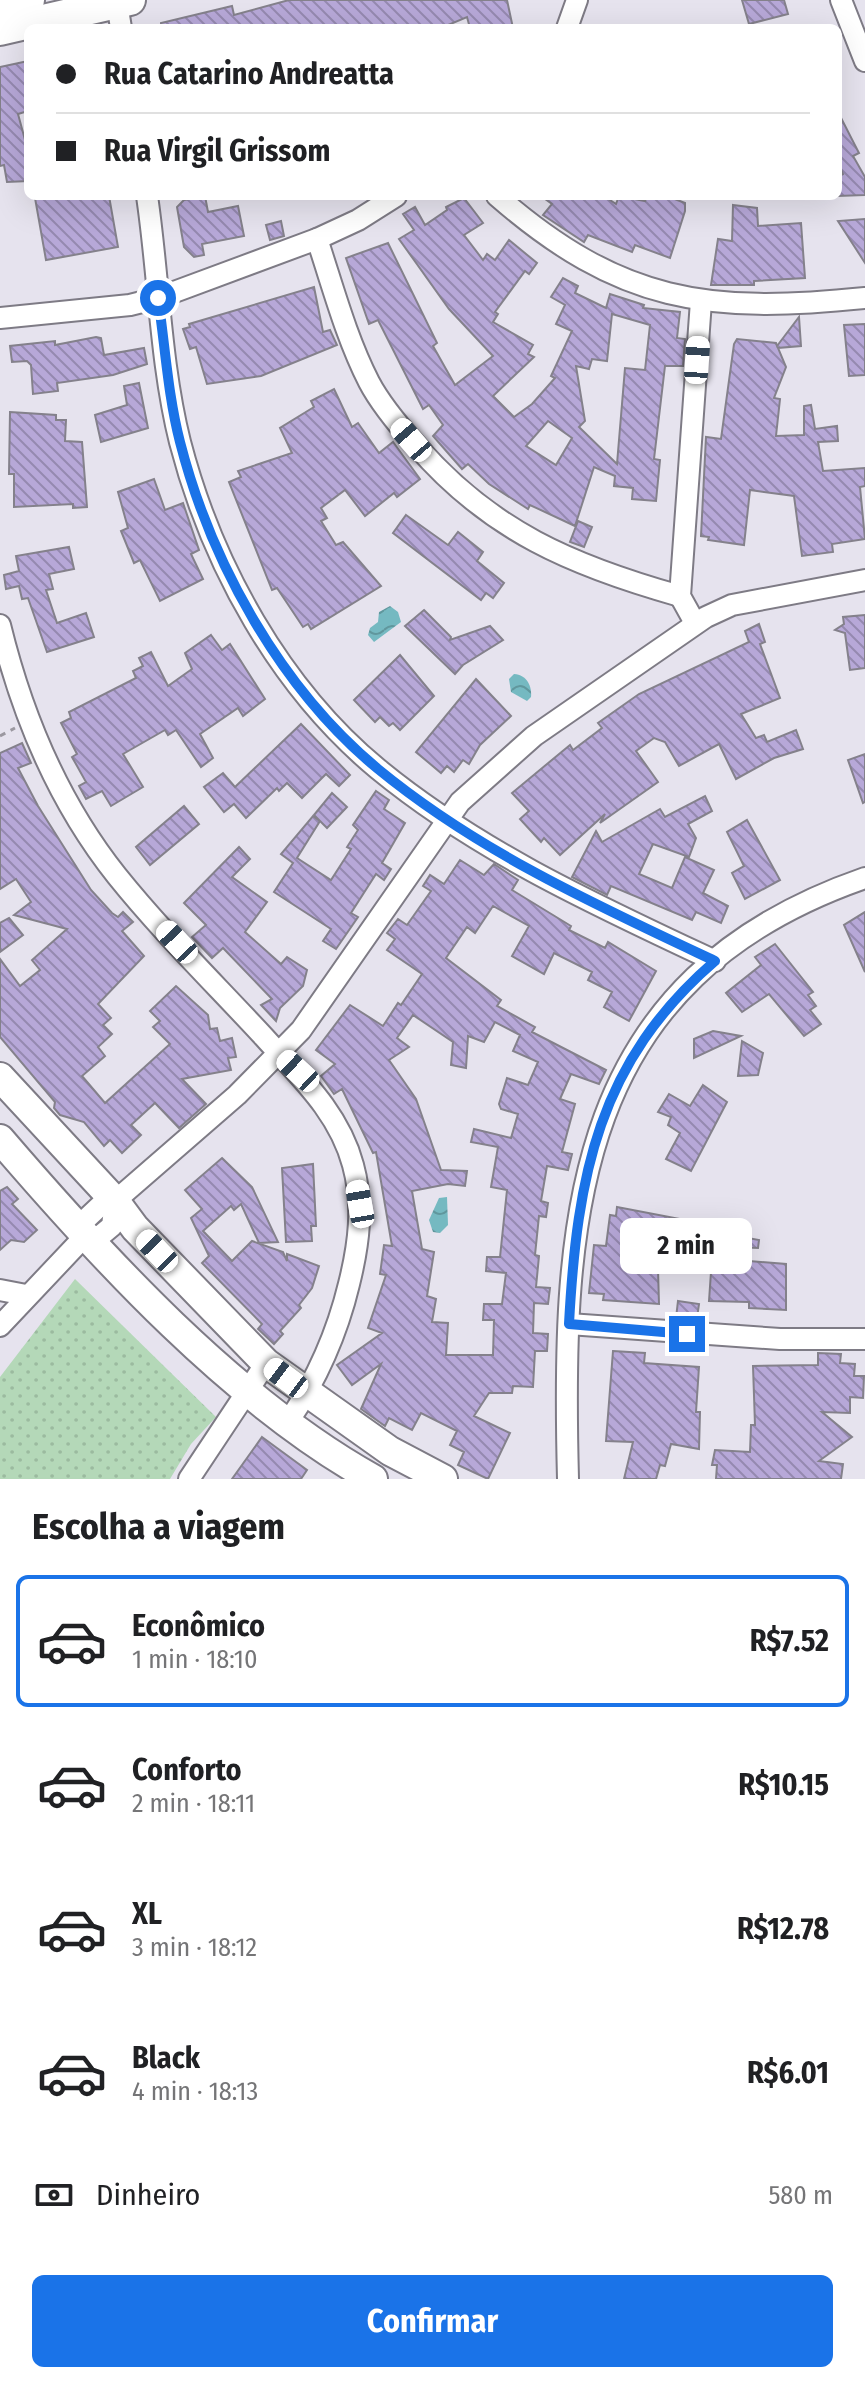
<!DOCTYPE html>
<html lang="pt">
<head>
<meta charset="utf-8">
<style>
  :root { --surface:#fff; --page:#f2f2f2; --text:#202124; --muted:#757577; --line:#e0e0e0; --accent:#1a73e8 }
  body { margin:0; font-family:"Fira Sans Condensed",sans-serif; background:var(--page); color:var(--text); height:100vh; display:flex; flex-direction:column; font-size:30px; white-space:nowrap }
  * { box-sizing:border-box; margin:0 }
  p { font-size:26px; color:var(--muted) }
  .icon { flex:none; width:44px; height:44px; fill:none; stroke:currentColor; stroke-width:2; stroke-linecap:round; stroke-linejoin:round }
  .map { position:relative; height:1479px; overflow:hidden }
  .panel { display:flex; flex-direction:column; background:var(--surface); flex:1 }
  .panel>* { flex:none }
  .guide { position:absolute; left:24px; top:24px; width:818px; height:176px; border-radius:12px; box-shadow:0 8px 32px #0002; display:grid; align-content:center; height:176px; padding:0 32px; background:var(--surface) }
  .end { position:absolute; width:36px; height:36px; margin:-18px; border:10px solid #1a73e8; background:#fff; box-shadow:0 0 0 4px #fff }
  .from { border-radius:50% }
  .bubble { position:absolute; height:56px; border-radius:12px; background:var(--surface); box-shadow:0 8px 32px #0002; font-size:26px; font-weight:700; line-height:56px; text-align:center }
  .car { position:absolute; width:24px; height:48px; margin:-24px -12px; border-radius:10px; box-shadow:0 0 6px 2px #0007; background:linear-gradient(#fff 24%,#345 0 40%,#fff 0 76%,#345 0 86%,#fff 0) }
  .guide b { display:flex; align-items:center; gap:28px; height:76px; font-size:30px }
  .guide b+b { border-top:2px solid var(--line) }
  .guide i { width:20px; height:20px; background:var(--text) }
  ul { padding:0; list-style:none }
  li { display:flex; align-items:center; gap:24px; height:132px; margin:0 16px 12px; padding:0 16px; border:4px solid transparent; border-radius:12px }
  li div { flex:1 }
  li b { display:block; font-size:30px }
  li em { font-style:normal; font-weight:700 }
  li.active { border-color:var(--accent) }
  li>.icon { width:72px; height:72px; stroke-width:1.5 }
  h2 { padding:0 32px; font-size:36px; line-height:96px }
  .pay { display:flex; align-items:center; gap:20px; height:88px; padding:0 32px; font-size:30px }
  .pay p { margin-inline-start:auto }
  .button { display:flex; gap:16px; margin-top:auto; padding:16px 32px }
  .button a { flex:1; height:92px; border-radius:12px; background:var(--accent); color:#fff; font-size:32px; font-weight:700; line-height:92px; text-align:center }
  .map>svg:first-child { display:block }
</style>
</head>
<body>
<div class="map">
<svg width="865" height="1479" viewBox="0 0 865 1479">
  <defs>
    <pattern id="park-dots" width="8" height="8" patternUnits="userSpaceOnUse" patternTransform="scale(2)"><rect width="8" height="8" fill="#b4d8b8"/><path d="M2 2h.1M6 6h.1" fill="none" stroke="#9bba9f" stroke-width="1.8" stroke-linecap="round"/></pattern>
    <pattern id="water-waves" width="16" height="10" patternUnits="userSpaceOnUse" patternTransform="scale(2)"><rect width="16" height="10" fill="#75b9c1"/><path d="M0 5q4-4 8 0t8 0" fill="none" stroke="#60979d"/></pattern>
    <pattern id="building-back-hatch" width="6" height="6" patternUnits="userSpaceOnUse" patternTransform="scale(2)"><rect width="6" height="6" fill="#b7a8d8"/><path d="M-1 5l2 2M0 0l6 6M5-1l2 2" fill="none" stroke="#9589b0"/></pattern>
  </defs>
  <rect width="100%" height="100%" fill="#e6e3ee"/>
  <path fill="url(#park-dots)" d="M75,1279L216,1417L191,1444L170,1479H0V1377Z"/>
  <g fill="url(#water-waves)">
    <path d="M390,606L398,612L401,622L374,642L368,635L370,628L378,622L379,612Z"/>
    <path d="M514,674C527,675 532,686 531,697L527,701L511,692L509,679Z"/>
    <path d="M447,1197L448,1225L440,1233L433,1232L429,1220L439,1198Z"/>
  </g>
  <g fill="url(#building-back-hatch)" stroke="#84818b" stroke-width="2" fill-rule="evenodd">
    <path d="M289,0H507L513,28H470L467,17L441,28H161V23L232,6L234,15Z"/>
    <path d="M742,0H784L788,14L749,24Z"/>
    <path d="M28,61V111L18,114L28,151V181L7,182L4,165L0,166V67Z"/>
    <path d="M838,112L859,153L853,156L865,177V195L838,196V177L843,174L838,163Z"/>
    <path d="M43,196H109L118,247L46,260L35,198Z"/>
    <path d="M205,196L208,212L238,206L244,236L202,244L204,255L194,257L184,247L177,207L184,200Z"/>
    <path d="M541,196H604L616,204L619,196L645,201L647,196H667L685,203V211L670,258L635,245L632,252L588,235L584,242L543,215L552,204Z"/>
    <path d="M464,198L483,223L464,235L483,260L487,254L495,260L509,240L537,263L529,274L525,271L495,312L498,314L493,322L533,345L528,354L534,357L493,396L514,417L532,404L555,378L551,376L572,331L556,324L565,305L551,297L563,278L578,286L575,293L606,308L610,294L644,305L643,308L680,312L677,338L685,339L683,366H665L654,459L660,460L656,501L632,499L633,488L614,486L615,476L594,467L575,526L530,505L528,509L489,484L468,464L462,469L433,436L443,425L429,405L423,409L378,320L369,324L346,258L388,243L437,343L433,346L455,385L493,356L449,309L399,239L414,230L403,214L415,207L425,225L447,210L446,207ZM612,314L650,325L645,370L625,368L617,464L579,427L585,421L576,366L589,369L592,359L607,361ZM548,421L572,438L556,465L526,446Z"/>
    <path d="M733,205L757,208L758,226L801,223L805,278L754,281V285H711L718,239L732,241Z"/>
    <path d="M865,219V263L838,221Z"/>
    <path d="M281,221L284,236L270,240L266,225Z"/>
    <path d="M314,287L323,332L330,330L337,345L261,376L207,384L196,347L190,349L183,329L190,327L189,324Z"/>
    <path d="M799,317L801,346L778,348L786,367L774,398L780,399L776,436L804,435V406L811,405L815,429L837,426L838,441L818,442L823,471L865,468V486L860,487L865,539L832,544L833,552L802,556L794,496L750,490L744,545L708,540L709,537L701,536L706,437L721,439L734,344L737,339L776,343L777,346Z"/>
    <path d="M865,324V375L849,376L844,325Z"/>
    <path d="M96,337L101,338L104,355L144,348L147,364L113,375L57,383L58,391L33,394L31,365L27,361L12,362L10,346L55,341V345Z"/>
    <path d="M139,383L148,428L101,442L95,415L127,405L124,386Z"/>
    <path d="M334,389L352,427L358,423L379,453L393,442L420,479L397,497L394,493L365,516L345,490L321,508L327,518L321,521L336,545L343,542L381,586L311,629L308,624L303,627L277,588L272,590L229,482L241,477L238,471L292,453L280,428L314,407L311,401Z"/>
    <path d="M10,412L56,415V420H66L65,441L82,442L87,507L73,508V504L14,507V474H9Z"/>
    <path d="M154,479L165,510L183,503L199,550L191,554L203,579L160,601L140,560L134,563L121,531L128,528L118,492Z"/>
    <path d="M406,515L448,545L458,532L483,552L477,561L504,583L493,598L486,593L481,600L393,533Z"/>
    <path d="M578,521L592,527L584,547L570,542Z"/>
    <path d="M69,547L74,569L49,574L53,589L46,590L57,623L86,613L94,637L47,652L28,598L22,599L19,586L6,589L4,575L19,571L16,556Z"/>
    <path d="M424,610L451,637L450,640L490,626L503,640L463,665L455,674L405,626Z"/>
    <path d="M865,615V668L850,670L845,633L835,630L844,624L843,617Z"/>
    <path d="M759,624L765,642L760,644L780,698L741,714L756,738L764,735L767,742L796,730L803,749L774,758L736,779L719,744L679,766L665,742L654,738L636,751L658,782L600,823L605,814L560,855L544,838L541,842L520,819L529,811L512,793L570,745L573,750L602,728L598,723L639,694L749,642L745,631Z"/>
    <path d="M211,635L222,650L230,644L265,699L243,716L238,708L200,734L213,758L201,767L176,730L168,735L165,730L123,754L143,787L111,806L102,791L86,799L79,786L86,782L72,757L77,754L61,723L71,718L69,712L136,678L133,671L143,666L139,658L151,652L168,686L192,669L185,653Z"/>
    <path d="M400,655L434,696L400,730L393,723L389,726L380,717L375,722L354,700Z"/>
    <path d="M476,679L511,716L480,745L469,764L463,760L454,772L447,766L441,773L416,752Z"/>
    <path d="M301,724L350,775L339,786L326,774L302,798L287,783L279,791L277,788L246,818L234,804L224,812L204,787L223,773L235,787Z"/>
    <path d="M22,743L31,763L18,768L38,806L91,890L112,913L118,917L123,912L133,922L122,931L144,956L98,1004L111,1018L103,1025L112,1034L98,1047L105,1056L82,1076L105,1103L170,1044L153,1027L160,1021L150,1011L176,986L208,1015L210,1029L217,1028L220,1041L232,1038L236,1057L228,1058L231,1070L182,1079L206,1104L179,1128L155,1103L131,1125L141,1135L122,1153L110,1140L104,1146L84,1122L60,1115L54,1108L55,1102L0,1037V959L20,986L40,970L32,960L67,929L14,915L31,902L16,879L0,889V753Z"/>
    <path d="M865,754V802L863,803L848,760Z"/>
    <path d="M376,791L389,800L384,809L405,823L382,863L391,869L384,880L376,874L351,913L358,917L336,949L323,941L331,929L274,892L293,863L281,854L313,816L320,821L297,858L331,880L351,849L347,847L358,830L353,825Z"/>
    <path d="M332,793L347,807L327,828L314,815Z"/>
    <path d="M705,796L712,811L688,824L696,838L689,857L653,844L639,874L672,888L685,857L714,870L703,893L728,906L721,923L696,912L692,920L611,886L607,895L572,877L596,831L602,842L660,809L665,817Z"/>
    <path d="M184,806L199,824L150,865L136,847Z"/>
    <path d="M747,820L780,880L745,899L732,873L744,866L727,832Z"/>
    <path d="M239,847L250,859L232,877L267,902L245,932L281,964L287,957L307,970L303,986L280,1008L276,1021L261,1005L272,999L223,948L212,958L192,937L206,925L184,903Z"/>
    <path d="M460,860L484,875L494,864L518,880L512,890L571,926L569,930L605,948L608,942L656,971L629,1021L604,1007L612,992L588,980L592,972L554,953L544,974L512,956L529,926L493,906L475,933L467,927L446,958L501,1000L497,1006L535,1027L532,1032L606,1070L599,1084L571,1074L560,1099L575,1104L562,1152L572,1154L568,1170L547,1166L541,1201L548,1203L546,1217L539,1216L535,1255L539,1256L536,1287L550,1288L548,1304L534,1303L533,1333L548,1334L547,1351H535L533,1387L513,1386L512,1393H489L474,1416L510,1433L488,1479L458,1465L464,1452L450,1445L457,1431L421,1413L412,1430L389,1418L385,1426L361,1409L381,1364L352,1385L337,1365L382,1333L368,1328L386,1275L380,1274L384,1245L392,1246L376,1152L373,1153L342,1089L334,1094L321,1076L335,1064L316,1050L350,1005L383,1026L398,1003L401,1005L422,974L387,950L395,939L387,933L398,919L407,925L431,891L423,886L430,875L444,884ZM413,1015L453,1042L451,1065L466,1068L468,1036L484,1042L495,1022L520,1035L513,1051L538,1062L528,1085L507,1078L499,1104L501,1109L518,1114L511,1138L474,1129L471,1142L498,1147L491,1187L507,1190L500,1257H487L486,1271L506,1273L502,1304H484L483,1320H494L493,1355H446L448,1323L432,1322L436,1299L427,1296L434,1252L422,1249L412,1191L448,1184L465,1186L467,1171L441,1170L416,1099L389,1060L409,1047L397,1038Z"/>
    <path d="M865,912V972L844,925Z"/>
    <path d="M9,918L23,935L0,952V923Z"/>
    <path d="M775,944L813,992L808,995L816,1006L810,1010L821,1024L804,1036L769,994L742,1012L726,993L761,965L755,957Z"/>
    <path d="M713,1031L741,1036L694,1058V1039Z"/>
    <path d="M742,1041L763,1053L758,1075L738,1076Z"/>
    <path d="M703,1085L727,1102L691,1171L666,1159L680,1133L668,1125L671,1117L658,1112L669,1094L690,1106Z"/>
    <path d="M222,1158L252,1187L278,1242L259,1243L241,1204L234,1210L231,1206L203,1231L232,1261L252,1241L283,1252L287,1261V1254L319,1266L312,1288L299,1305L301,1308L280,1331L283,1334L274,1344L258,1329L262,1324L202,1263L209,1256L191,1218L202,1209L185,1190Z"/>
    <path d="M313,1164L316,1226H311L312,1241L286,1242L282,1168Z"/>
    <path d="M7,1187L18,1199L12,1204L37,1230L24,1242L11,1240L0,1250V1191Z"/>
    <path d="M617,1207L680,1219L678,1237L645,1233L642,1264L658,1269L659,1304L603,1300L604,1294L589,1293L594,1245L606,1246L610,1215L616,1216Z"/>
    <path d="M710,1231L759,1240L758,1248L709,1246Z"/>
    <path d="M737,1260L786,1264V1310L749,1308V1302L709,1301L711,1272L736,1273Z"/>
    <path d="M678,1301L699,1304L697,1318H676Z"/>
    <path d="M613,1351L645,1353L644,1363L699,1367L696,1412H700L699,1449L671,1444L665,1466L660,1465L656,1479H624L633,1442L606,1441Z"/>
    <path d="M818,1353L841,1354L840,1363L855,1364L854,1376H864L863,1398L850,1397V1413L822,1412L852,1437L819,1461L843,1464L841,1479H716L717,1465H712L715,1450L750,1452L751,1425H755L753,1366L818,1365Z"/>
    <path d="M262,1437L307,1470L301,1479H232Z"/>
  </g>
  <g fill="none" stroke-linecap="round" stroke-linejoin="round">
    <g stroke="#7e7b85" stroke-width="24">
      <g id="minor">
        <path d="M841,0L865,61"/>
        <path d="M117,3L121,28"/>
        <path d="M567,28L577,0"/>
        <path d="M147,196C159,277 160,362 180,442C212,565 280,688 378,769C479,852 598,906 715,961"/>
        <path d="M497,196C620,303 708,314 865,298"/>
        <path d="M317,239C333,287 346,337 369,382C381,405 399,426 416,445C490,531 573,566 680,596"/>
        <path d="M0,318L130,305L158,298L317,239L358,220L396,196"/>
        <path d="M695,623L680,596L701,301"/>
        <path d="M0,625C22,715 58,802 117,876C162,932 215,984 264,1037C299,1076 339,1112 353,1165C364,1205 359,1244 349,1284C337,1334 317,1379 288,1422"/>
        <path d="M115,1201L237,1095L301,1030L460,802L534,736L706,617L732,605L865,580"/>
        <path d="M84,1237L100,1236L112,1226L115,1201"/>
        <path d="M84,1237L85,1220L102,1204L115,1201"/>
        <path d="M0,1290L26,1295"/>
        <path d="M569,1324L780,1339H865"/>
        <path d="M0,1326L84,1237"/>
        <path d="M189,1479L266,1363"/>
        <path d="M568,1479C561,1212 574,979 865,878"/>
      </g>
    </g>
    <g stroke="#7e7b85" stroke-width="32">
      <g id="secondary">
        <path d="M0,1077L115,1201L135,1228L266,1363L390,1451L443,1479"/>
        <path d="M0,1139C103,1259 233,1401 373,1479"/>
      </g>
    </g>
    <g stroke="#7e7b85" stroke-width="34">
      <g id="primary">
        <path d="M0,7L29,0"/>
        <path d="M0,30L130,0"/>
      </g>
    </g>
    <path stroke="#9b98a0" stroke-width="3" stroke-dasharray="6 6" stroke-linecap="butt" d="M0,736L15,728"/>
    <use href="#minor" stroke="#fff" stroke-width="20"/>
    <use href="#secondary" stroke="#fff" stroke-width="28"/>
    <use href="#primary" stroke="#fff" stroke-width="30"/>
  </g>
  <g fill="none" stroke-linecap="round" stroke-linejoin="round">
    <path stroke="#1a73e8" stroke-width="10" d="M158,298C165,345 168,396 180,442C211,563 281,689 378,769C479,852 598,906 715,961C598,1062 577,1176 569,1324L687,1334"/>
  </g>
</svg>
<i class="end from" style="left:158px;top:298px"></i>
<i class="end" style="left:687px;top:1334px"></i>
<div class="bubble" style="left:620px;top:1218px;width:132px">2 min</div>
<i class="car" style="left:697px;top:360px;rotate:4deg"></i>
<i class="car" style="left:411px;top:440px;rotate:319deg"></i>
<i class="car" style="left:177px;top:942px;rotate:317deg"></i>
<i class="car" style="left:298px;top:1071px;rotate:313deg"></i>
<i class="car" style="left:360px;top:1204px;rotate:350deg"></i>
<i class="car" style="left:157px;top:1251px;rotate:316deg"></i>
<i class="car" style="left:286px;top:1378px;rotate:307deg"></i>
<div class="guide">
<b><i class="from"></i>Rua Catarino Andreatta</b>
<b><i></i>Rua Virgil Grissom</b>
</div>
</div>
<section class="panel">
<h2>Escolha a viagem</h2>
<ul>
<li class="active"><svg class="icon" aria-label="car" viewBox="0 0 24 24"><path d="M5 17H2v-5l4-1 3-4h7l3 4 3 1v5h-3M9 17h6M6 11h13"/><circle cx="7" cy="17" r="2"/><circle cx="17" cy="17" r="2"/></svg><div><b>Econômico</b><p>1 min · 18:10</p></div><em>R$7.52</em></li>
<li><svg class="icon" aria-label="car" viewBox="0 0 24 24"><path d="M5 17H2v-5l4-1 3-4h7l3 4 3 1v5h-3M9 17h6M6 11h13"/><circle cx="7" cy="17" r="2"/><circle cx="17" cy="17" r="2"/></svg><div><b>Conforto</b><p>2 min · 18:11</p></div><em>R$10.15</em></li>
<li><svg class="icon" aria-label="car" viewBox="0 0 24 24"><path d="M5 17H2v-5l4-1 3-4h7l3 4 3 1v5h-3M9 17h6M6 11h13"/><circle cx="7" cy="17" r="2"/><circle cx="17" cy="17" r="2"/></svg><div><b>XL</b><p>3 min · 18:12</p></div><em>R$12.78</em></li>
<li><svg class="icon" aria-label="car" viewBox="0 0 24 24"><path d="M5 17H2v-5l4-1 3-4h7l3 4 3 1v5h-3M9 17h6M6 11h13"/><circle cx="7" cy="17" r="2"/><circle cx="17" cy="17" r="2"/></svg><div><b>Black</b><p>4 min · 18:13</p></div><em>R$6.01</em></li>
</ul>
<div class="pay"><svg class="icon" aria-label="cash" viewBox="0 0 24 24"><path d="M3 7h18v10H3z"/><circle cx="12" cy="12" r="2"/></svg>Dinheiro<p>580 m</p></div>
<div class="button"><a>Confirmar</a></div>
</section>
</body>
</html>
